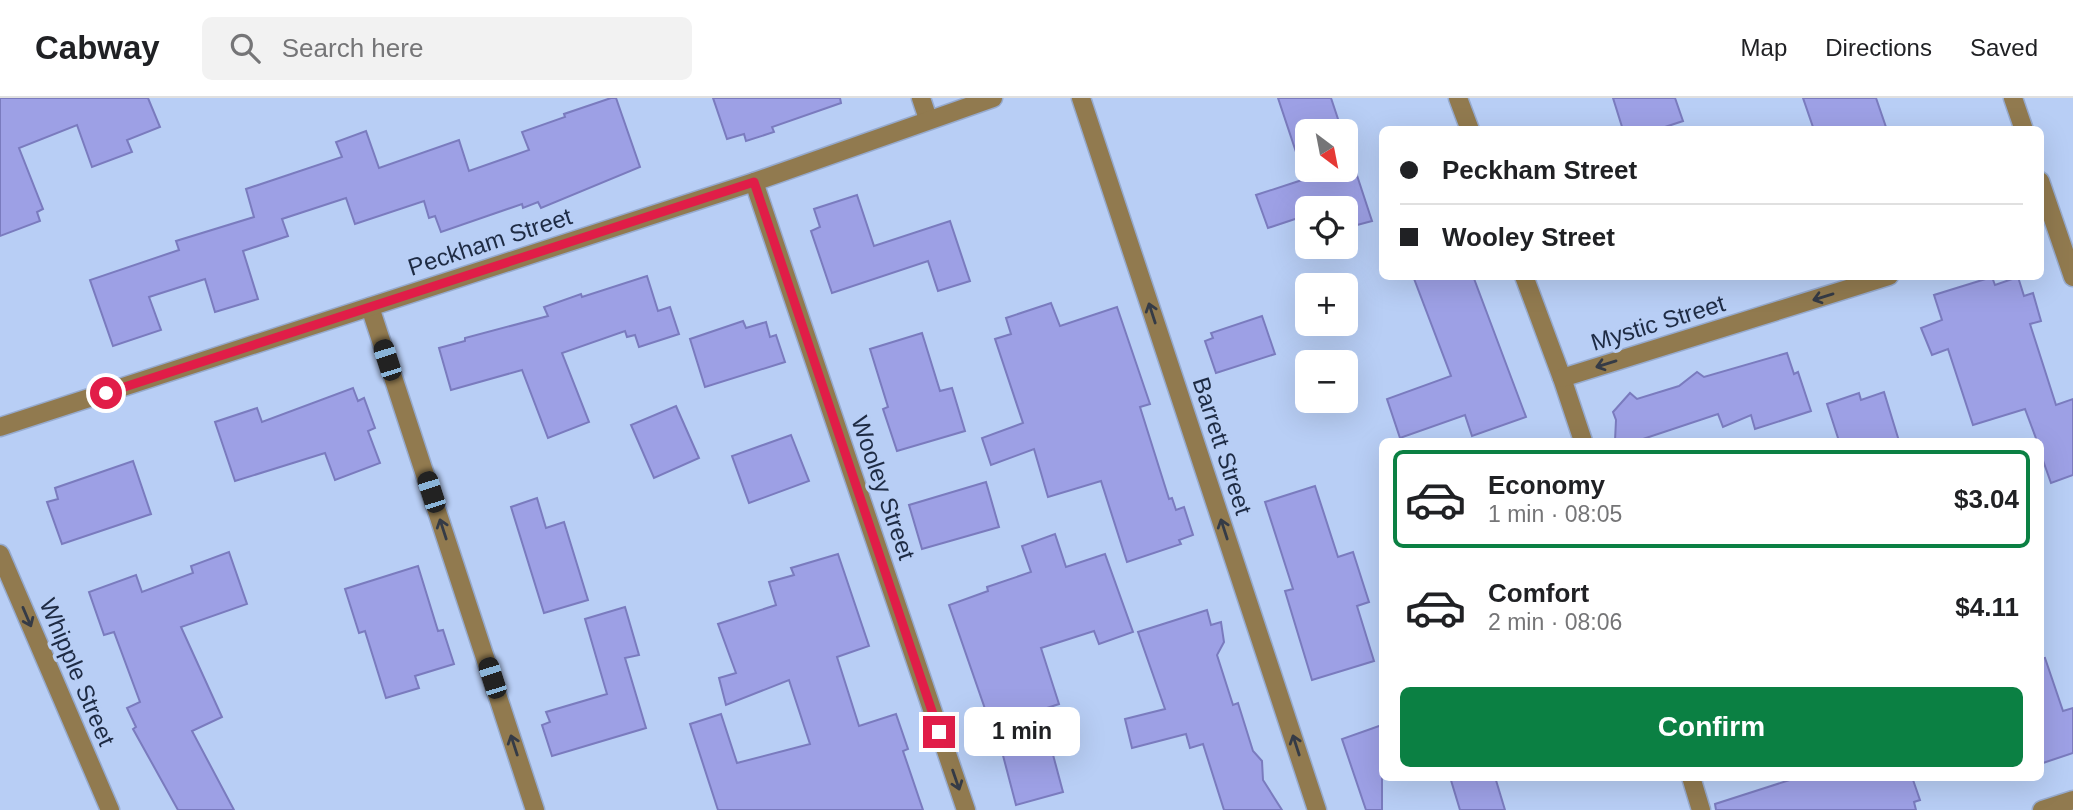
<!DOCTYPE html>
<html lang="en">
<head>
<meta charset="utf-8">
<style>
  :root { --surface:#fff; --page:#f2f2f2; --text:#202124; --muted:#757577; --line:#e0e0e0; --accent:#0b8043 }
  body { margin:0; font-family:Helvetica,sans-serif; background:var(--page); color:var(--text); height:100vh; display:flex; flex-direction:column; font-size:26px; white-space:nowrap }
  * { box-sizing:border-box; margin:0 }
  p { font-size:23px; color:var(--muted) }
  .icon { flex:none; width:38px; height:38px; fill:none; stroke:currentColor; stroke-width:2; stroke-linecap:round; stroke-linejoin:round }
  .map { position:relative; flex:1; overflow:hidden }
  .panel { position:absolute; left:1379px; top:340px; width:665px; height:343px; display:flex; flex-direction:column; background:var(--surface); border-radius:10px; box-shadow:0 7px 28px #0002 }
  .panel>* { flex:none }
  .hud { position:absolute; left:1379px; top:28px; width:665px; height:154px; border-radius:10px; box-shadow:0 7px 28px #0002; display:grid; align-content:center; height:154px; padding:0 21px; background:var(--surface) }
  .needle { width:46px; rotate:148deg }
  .fabs { position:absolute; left:1295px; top:21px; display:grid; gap:14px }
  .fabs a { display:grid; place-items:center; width:63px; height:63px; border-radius:10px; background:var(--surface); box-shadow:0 7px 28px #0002; font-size:35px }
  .end { position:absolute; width:32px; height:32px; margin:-16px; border:9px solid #e11d48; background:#fff; box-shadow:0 0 0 4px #fff }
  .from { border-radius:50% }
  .bubble { position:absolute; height:49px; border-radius:10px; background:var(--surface); box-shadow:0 7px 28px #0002; font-size:23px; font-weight:600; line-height:49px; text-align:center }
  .car { position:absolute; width:21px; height:42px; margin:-21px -10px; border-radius:9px; box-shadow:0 0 5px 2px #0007; background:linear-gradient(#222 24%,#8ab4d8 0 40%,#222 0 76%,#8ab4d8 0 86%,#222 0) }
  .hud b { display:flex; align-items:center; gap:24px; height:66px; font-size:26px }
  .hud b+b { border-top:2px solid var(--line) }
  .hud i { width:18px; height:18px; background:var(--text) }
  ul { padding:12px 0 0; list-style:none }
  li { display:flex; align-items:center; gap:21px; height:98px; margin:0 14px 10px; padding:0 7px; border:4px solid transparent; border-radius:10px }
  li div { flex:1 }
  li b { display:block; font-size:26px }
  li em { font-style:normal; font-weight:600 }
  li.selected { border-color:var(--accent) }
  li>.icon { width:63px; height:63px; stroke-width:1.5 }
  .primary-button { display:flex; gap:14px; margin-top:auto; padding:14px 21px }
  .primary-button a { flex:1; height:80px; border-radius:10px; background:var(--accent); color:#fff; font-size:28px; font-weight:600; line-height:80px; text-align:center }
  header { display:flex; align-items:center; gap:42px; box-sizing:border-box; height:98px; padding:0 35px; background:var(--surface); border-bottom:2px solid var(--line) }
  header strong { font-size:33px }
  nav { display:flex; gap:38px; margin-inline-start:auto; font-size:24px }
  .search { width:490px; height:63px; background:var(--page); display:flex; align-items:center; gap:18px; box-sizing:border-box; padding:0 24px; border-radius:10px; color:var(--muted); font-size:26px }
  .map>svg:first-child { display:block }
</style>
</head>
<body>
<header>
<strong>Cabway</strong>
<div class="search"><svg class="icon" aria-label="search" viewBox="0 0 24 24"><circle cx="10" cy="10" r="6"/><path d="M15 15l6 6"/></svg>Search here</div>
<nav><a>Map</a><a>Directions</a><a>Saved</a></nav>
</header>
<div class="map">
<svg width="2073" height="712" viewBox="0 0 2073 712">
  <rect width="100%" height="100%" fill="#b8cef5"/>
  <g fill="#9da0e5" stroke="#7a7bbe" stroke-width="2">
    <path d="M0,0H148L160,29L127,42L132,54L92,69L77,27L19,50L43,111L37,114L40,123L0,138Z"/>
    <path d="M611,0H616L640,69L541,110L538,104L523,110L522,106L441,134L435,118L429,120L424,103L355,126L346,100L282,121L288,138L243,153L258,201L215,214L205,181L149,199L161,232L113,248L90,182L179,152L176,143L254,119L246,91L342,59L336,44L366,33L379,70L459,42L469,73L529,52L522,34L565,19L564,16Z"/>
    <path d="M713,0H840L841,5L772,29L774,34L746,43L744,36L727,41Z"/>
    <path d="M1278,0H1331L1342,33H1307V72H1346V44L1372,123L1346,130V110H1307V128L1304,118L1268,130L1256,97L1305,81Z"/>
    <path d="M1613,0H1675L1683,23L1656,32H1623Z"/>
    <path d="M1803,0H1876L1887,32H1814Z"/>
    <path d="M857,97L874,148L950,123L970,183L938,193L928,163L832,195L811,133L820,129L814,111Z"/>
    <path d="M647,178L658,213L670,209L679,236L639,249L635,237L627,239L625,233L562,255L589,324L548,340L522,272L451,292L439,250L465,243V240L548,218L544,209L581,196L582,199Z"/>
    <path d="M1413,178H1473L1526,319L1472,338L1465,317L1400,340L1387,301L1451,278Z"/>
    <path d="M1992,179L1995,187L2018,179L2024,198L2033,195L2041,223L2030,226L2056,307L2073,301V377L2051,385L2040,354V343H2037L2025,311L1973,327L1948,251L1932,257L1921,230L1942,222L1934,197Z"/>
    <path d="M1051,205L1060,228L1117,209L1150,306L1140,309L1169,401L1172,400L1176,412L1184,409L1193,437L1179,442L1181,446L1127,464L1101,383L1048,399L1034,351L991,367L982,340L1023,325L995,241L1011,236L1006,220Z"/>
    <path d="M1262,218L1275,256L1216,275L1205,243L1213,240L1211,235Z"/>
    <path d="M743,223L746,230L766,224L770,239L776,237L785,264L705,289L690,241Z"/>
    <path d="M922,235L940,293L952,290L965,333L897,353L883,311L888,309L870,251Z"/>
    <path d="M1787,255L1794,276L1798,274L1811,313L1755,331L1751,317L1723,329L1718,316L1637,343H1615L1616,322L1613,314L1630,295L1637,301L1679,288L1697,274L1704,279Z"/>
    <path d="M353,290L358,303L364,300L375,330L368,333L380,365L335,382L325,355L235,383L215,324L257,310L262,324Z"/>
    <path d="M1884,294L1899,343H1839L1827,306L1859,295L1861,302Z"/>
    <path d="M676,308L699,360L654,380L631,327Z"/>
    <path d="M791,337L809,383L749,405L732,358Z"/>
    <path d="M133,363L151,416L62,446L47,404L58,401L55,390Z"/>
    <path d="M986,384L999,429L922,451L909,407Z"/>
    <path d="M1315,388L1338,459L1353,454L1369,504L1357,508L1374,563L1312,582L1285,493L1293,491L1265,404Z"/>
    <path d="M537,400L546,430L564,424L588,502L544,515L511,409Z"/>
    <path d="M1055,436L1066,469L1105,456L1133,534L1099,546L1094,533L1041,550L1059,606L1041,612L1063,694L1016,707L995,627L991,628L949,507L988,493L987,489L1031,474L1022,448Z"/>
    <path d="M229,454L247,506L181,529L222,619L192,633L234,712H178L133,631L136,629L127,610L140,604L114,534L104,537L89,494L136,477L142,494L193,475L191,468Z"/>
    <path d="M838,456L869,548L837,559L859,628L896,616L908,651L903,653L923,712H718L690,626L721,616L737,665L810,646L789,582L726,607L719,580L736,575L718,526L776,507L769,484L794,477L791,470Z"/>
    <path d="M418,468L438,533L443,532L454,566L415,578L419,590L386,600L365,533L359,535L345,491Z"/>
    <path d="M625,509L639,557L625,560L646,630L552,658L542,627L550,624L546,614L607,596L585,521Z"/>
    <path d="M1207,512L1211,527L1221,524L1224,544L1217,557L1233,607L1238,605L1253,653L1262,663L1263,682L1282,712H1224L1203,646L1190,650L1186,636L1132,650L1125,621L1165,611L1138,534Z"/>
    <path d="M2045,560L2063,613L2073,610V655L2040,666V561Z"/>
    <path d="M1382,627V712H1366L1342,641Z"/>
    <path d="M1450,679H1495L1505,712H1460Z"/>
    <path d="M1799,679H1912L1920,702L1914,704L1916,712H1716L1715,706Z"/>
  </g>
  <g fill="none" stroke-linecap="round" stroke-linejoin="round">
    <g stroke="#96aace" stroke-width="21">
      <g id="minor">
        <path d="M921,0L928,21"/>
        <path d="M1081,0L1317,712"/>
        <path d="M1458,0L1470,32"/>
        <path d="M2013,0L2024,32"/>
        <path d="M2040,83L2073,179"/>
        <path d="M754,84L966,712"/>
        <path d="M1524,178L1562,280L1583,343"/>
        <path d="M370,209L535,712"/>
        <path d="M1562,280L1889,178"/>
        <path d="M0,329L754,84L993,0"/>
        <path d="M0,456L110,712"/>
        <path d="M1691,679L1701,712"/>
        <path d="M2042,712L2073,702"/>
      </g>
    </g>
    <use href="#minor" stroke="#917a4f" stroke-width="18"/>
  </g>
  <defs><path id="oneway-shaft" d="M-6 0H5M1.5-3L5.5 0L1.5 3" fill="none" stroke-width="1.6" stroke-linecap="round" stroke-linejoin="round" transform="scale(1.75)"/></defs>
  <g stroke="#353b46">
    <use href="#oneway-shaft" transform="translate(1823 199) rotate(163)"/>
    <use href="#oneway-shaft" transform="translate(1152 215) rotate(-108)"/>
    <use href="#oneway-shaft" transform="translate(1606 266) rotate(163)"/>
    <use href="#oneway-shaft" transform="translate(443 431) rotate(-108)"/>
    <use href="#oneway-shaft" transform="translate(1224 431) rotate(-108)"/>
    <use href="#oneway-shaft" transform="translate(27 519) rotate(67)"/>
    <use href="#oneway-shaft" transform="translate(514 647) rotate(-108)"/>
    <use href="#oneway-shaft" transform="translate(1296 647) rotate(-108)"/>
    <use href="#oneway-shaft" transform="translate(956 682) rotate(71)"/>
  </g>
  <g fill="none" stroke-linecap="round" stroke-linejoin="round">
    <path stroke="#e11d48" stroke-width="9" d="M106,295L754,84L939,634"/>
  </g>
  <g text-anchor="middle" stroke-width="7" stroke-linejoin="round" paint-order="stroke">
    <g font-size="24" fill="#1e2b44" stroke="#b8cef5">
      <text transform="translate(490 144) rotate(-18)" y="8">Peckham Street</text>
      <text transform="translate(1658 225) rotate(-17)" y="8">Mystic Street</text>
      <text transform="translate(1222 348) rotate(72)" y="8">Barrett Street</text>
      <text transform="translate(883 390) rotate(71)" y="8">Wooley Street</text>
      <text transform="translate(77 574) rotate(67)" y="8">Whipple Street</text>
    </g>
  </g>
</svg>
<div class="fabs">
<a><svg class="needle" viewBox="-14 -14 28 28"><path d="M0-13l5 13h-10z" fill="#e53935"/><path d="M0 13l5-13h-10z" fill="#757577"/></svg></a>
<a><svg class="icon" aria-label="locate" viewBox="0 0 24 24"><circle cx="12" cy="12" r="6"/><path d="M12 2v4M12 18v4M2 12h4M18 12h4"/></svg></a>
<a>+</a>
<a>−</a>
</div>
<i class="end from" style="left:106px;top:295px"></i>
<i class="end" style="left:939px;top:634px"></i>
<div class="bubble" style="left:964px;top:609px;width:116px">1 min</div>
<i class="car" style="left:387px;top:262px;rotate:342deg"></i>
<i class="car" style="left:431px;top:394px;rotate:342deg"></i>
<i class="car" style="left:492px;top:580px;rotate:342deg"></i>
<div class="hud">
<b><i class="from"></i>Peckham Street</b>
<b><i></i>Wooley Street</b>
</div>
<section class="panel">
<ul>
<li class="selected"><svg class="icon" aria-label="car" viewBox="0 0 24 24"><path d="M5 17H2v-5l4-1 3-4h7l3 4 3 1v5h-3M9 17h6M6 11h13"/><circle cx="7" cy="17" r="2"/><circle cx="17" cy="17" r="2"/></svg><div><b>Economy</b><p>1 min · 08:05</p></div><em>$3.04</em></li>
<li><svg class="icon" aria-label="car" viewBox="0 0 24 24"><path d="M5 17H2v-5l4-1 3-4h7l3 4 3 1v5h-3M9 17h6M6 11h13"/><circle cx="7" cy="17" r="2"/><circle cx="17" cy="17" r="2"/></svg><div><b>Comfort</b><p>2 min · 08:06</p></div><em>$4.11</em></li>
</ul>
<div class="primary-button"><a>Confirm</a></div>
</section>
</div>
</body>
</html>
